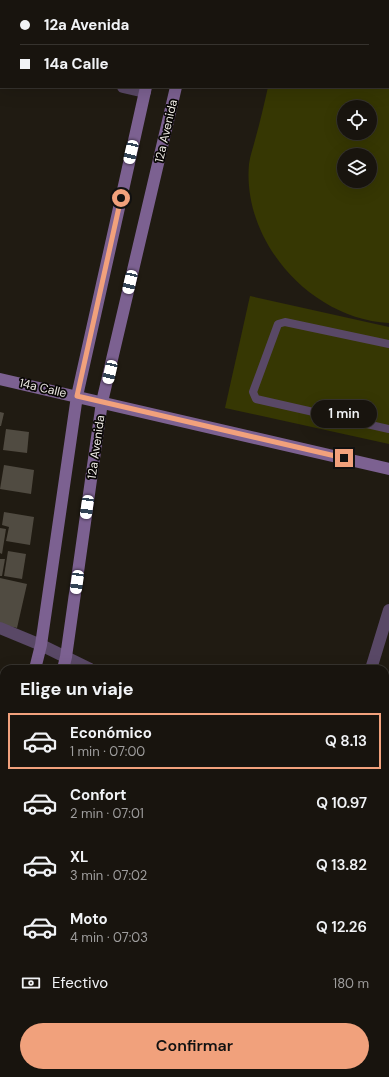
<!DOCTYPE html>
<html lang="es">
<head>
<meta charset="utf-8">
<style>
  :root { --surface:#18140e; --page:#211d17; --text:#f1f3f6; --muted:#9f9e9e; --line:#36332e; --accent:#f1a17c }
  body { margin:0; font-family:"DM Sans",sans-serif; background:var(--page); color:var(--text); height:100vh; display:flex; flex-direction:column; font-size:15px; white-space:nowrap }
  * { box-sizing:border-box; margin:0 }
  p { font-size:13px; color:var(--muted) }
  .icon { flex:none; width:22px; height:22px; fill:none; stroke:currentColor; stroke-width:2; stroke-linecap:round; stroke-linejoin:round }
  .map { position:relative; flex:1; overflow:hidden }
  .drawer { position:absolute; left:0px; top:665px; width:389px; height:412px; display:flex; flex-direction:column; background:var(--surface); border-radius:12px 12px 0 0; box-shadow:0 4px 16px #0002,0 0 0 1px var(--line) }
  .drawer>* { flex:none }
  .banner { position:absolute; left:0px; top:0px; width:389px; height:88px; box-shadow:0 4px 16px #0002,0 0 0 1px var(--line); display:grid; align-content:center; height:88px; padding:0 20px; background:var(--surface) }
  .buttons { position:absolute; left:337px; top:100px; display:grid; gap:8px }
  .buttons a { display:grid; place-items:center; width:40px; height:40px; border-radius:50%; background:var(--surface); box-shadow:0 4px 16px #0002,0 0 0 1px var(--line); font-size:20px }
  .end { position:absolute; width:18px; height:18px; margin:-9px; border:5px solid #f1a17c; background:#111; box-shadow:0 0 0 2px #111 }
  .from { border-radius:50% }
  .bubble { position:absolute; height:28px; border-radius:14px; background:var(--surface); box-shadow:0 4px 16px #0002,0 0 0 1px var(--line); font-size:13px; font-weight:600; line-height:28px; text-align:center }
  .car { position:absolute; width:12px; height:24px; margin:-12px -6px; border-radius:5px; box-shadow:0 0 3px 1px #0007; background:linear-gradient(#fff 24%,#345 0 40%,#fff 0 76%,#345 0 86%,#fff 0) }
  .banner b { display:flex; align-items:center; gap:14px; height:38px; font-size:15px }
  .banner b+b { border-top:1px solid var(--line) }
  .banner i { width:10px; height:10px; background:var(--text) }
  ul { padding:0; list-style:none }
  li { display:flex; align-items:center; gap:12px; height:56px; margin:0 8px 6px; padding:0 12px; border:2px solid transparent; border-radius:0px }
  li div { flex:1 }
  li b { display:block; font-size:15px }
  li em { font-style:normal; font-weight:600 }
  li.on { border-color:var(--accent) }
  li>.icon { width:36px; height:36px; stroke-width:1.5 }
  h2 { padding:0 20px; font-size:18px; line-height:48px }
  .pay { display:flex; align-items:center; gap:10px; height:44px; padding:0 20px; font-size:15px }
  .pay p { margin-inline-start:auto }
  .primary-button { display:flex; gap:8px; margin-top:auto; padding:8px 20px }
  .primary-button a { flex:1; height:46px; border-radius:24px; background:var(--accent); color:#111; font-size:16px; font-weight:600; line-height:46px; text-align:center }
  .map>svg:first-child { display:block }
</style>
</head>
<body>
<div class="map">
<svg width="389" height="1077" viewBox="0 0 389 1077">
  <rect width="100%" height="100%" fill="#201b12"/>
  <g fill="#363703" fill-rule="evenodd">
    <path d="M290,0H389V323C311,319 242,242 249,164C250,156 253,148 255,140C260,122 264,105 268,87H388V1H289ZM344,107H370V133H344ZM344,155H370V181H344Z"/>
    <path d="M250,296L389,327V444L225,408Z"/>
  </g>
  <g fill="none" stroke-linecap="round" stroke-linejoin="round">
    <g stroke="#173f7f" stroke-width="31">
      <path d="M0,927L4,928"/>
      <path d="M341,1077L342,1073"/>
    </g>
  </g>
  <g fill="#504b41">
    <path d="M0,412L4,413L1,426H0Z"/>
    <path d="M6,429L29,432L27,453L3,450Z"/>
    <path d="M4,465L34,470L31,494L0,489Z"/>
    <path d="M4,512L34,517L30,545L6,541L9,527L2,525Z"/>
    <path d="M0,528L6,529L2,554L0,553Z"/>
    <path d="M8,551L26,554L22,579L4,576Z"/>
    <path d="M0,559H5L2,576H0Z"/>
    <path d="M0,578L27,584L17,628L0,624Z"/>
  </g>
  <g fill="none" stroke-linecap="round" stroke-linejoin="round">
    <path stroke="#594866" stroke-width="8" d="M389,344L285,322L278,324L253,392L256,399L389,429"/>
    <g stroke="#594866" stroke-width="12">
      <path d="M0,61H1"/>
      <path d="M123,87L145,92"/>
      <path d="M0,628L41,645L90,669"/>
      <path d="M371,669L389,610"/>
      <path d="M385,798L389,800"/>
      <path d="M257,1077L258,1073"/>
    </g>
    <g stroke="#7c6191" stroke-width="12">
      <path d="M168,1V0"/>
      <path d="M196,1L197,0"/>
      <path d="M0,379L389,469"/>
      <path d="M35,669L41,645L77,396L146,87"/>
      <path d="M63,669L66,657L102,402L176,87"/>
      <path d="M0,802L4,787"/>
      <path d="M0,908L4,892"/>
    </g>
  </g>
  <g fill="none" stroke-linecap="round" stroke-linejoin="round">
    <path stroke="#f1a17c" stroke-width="5" d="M121,198L77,396L344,458"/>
  </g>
  <g text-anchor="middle" stroke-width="3.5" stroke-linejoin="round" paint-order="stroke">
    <g font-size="12" fill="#ede9e3" stroke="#080604">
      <text transform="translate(166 131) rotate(-77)" y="4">12a Avenida</text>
      <text transform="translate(43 388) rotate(13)" y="4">14a Calle</text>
      <text transform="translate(96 447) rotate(-82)" y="4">12a Avenida</text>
    </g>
  </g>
</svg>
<div class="buttons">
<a><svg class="icon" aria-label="locate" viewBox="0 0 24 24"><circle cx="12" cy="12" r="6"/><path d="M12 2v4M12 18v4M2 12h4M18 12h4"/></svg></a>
<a><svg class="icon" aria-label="layers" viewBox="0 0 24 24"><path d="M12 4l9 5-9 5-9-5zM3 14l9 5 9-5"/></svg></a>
</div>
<i class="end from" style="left:121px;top:198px"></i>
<i class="end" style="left:344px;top:458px"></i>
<div class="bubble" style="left:311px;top:400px;width:66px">1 min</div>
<i class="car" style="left:131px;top:152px;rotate:193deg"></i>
<i class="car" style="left:130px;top:282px;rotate:193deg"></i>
<i class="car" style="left:110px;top:372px;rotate:193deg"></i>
<i class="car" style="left:87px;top:507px;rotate:188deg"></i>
<i class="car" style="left:77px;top:582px;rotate:188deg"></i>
<div class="banner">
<b><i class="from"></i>12a Avenida</b>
<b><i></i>14a Calle</b>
</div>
<section class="drawer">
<h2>Elige un viaje</h2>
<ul>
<li class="on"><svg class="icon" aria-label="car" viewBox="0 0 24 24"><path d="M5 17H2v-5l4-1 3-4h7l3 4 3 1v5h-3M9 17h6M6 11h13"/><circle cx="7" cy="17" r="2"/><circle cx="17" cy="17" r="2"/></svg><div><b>Económico</b><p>1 min · 07:00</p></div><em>Q 8.13</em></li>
<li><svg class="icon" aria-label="car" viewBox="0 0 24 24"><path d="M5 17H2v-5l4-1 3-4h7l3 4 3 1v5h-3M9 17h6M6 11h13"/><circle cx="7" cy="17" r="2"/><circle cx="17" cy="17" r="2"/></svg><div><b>Confort</b><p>2 min · 07:01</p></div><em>Q 10.97</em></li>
<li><svg class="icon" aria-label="car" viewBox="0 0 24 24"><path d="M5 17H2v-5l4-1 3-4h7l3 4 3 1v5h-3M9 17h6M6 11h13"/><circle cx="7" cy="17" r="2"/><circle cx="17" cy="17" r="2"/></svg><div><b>XL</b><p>3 min · 07:02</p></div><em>Q 13.82</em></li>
<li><svg class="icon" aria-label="car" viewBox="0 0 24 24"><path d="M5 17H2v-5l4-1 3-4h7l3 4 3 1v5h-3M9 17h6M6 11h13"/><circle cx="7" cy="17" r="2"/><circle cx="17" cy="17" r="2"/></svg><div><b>Moto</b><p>4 min · 07:03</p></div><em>Q 12.26</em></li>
</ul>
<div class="pay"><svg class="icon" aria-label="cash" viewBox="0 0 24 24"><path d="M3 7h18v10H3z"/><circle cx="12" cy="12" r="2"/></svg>Efectivo<p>180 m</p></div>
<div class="primary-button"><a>Confirmar</a></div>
</section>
</div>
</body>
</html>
